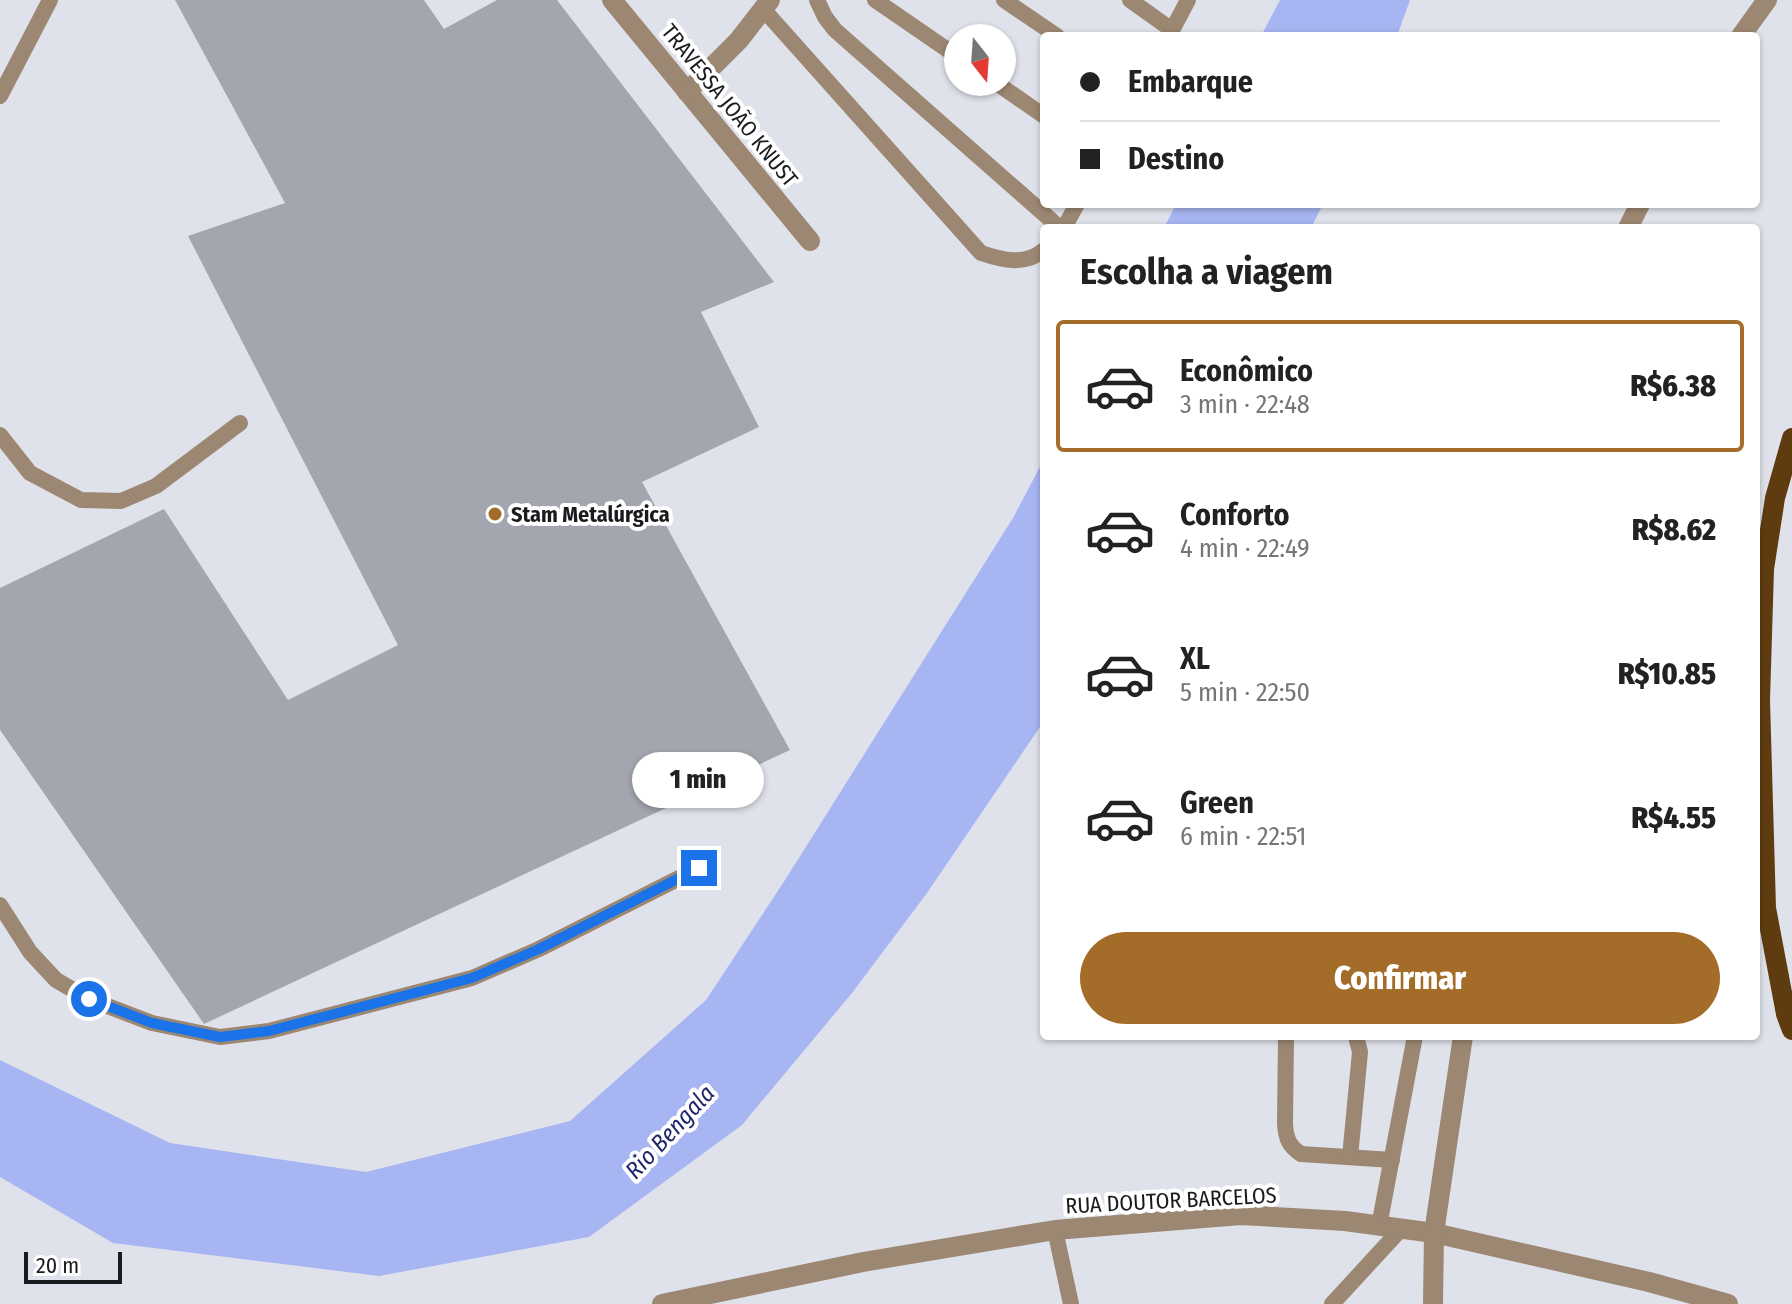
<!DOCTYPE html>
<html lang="pt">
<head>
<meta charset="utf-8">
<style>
  :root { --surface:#fff; --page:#f2f2f2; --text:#222; --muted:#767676; --line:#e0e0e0; --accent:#a36c28 }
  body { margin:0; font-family:"Fira Sans Condensed",sans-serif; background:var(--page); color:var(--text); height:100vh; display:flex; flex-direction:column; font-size:30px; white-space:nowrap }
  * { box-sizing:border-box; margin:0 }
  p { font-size:26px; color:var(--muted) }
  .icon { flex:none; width:44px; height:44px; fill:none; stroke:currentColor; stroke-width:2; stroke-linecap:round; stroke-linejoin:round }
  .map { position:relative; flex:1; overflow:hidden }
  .drawer { position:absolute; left:1040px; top:224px; width:720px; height:816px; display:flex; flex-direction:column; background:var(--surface); border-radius:8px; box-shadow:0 2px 6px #0004 }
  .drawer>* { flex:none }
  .banner { position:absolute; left:1040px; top:32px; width:720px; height:176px; border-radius:8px; box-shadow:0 2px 6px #0004; display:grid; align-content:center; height:176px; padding:0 40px; background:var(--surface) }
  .needle { width:52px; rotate:163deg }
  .tools { position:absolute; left:944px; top:24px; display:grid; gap:16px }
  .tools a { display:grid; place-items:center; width:72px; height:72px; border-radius:50%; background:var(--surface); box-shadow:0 2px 6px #0004; font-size:40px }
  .scale { position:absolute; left:24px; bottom:20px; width:98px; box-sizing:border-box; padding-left:8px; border:4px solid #1a1b1e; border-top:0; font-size:22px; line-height:28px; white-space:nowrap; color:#1a1b1e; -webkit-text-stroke:6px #fff; paint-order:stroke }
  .end { position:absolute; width:36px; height:36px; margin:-18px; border:10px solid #1a73e8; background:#fff; box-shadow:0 0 0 4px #fff }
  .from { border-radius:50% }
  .bubble { position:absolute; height:56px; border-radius:28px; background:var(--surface); box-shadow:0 2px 6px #0004; font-size:26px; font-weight:800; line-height:56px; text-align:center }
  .banner b { display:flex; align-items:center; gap:28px; height:76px; font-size:30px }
  .banner b+b { border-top:2px solid var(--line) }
  .banner i { width:20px; height:20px; background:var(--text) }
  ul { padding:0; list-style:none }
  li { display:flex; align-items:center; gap:24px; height:132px; margin:0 16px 12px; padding:0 24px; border:4px solid transparent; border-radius:8px }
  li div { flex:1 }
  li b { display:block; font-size:30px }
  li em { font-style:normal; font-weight:800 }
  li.active { border-color:var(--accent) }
  li>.icon { width:72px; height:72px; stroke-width:1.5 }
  h2 { padding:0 40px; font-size:36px; line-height:96px }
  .button { display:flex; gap:16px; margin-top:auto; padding:16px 40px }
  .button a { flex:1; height:92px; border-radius:48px; background:var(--accent); color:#fff; font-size:32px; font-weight:800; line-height:92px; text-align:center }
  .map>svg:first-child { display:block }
</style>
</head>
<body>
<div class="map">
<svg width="1792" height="1304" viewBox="0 0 1792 1304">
  <rect width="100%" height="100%" fill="#e0e2eb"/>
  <g fill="#a7b5f2">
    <path d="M1280,0H1410L1397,36H1261Z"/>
    <path d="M1176,204H1323L1311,228H1164Z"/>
    <path d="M1044,459V721L927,893L852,993L742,1125L589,1237L379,1276L113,1243L0,1177V1060L170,1143L366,1172L570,1121L706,1000L785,880L1013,518Z"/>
  </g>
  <path fill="#a4a6af" d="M175,0H424L444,29L497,0H557L774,282L701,312L759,427L642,482L790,750L204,1024L0,730V588L164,509L288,700L398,645L188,236L285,203Z"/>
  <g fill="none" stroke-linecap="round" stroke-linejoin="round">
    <g stroke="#9c8772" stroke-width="16">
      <path d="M817,0L825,17L835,30L1060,228"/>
      <path d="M875,0L958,57"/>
      <path d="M1004,0L1057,36"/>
      <path d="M1130,0L1172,30"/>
      <path d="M764,10L981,253C1002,260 1025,266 1044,250"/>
      <path d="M1169,36L1188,0"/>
      <path d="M995,82L1044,116"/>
      <path d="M0,96L50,0"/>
      <path d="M1064,228L1077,204"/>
      <path d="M0,435L30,473L81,500L121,501L156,486L240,423"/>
      <path d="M0,905L30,952L56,980L89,999L152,1023L220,1037L269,1031L472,978L539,949L699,868"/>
      <path d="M1286,1036L1285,1124C1286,1139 1289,1146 1301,1154L1392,1160"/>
      <path d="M1350,1157L1360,1052L1356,1036"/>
      <path d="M1379,1226L1415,1036"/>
      <path d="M1055,1230L1071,1304"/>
      <path d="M1332,1304L1401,1229"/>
    </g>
    <g stroke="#9c8772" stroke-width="20">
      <path d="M612,0L810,241"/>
      <path d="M1741,36L1767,0"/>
      <path d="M687,92L739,40L770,0"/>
      <path d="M1628,228L1640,204"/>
      <path d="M662,1304L863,1262L1055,1230L1241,1215L1345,1221L1434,1233L1649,1282L1728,1304"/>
      <path d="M1433,1304L1434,1233L1463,1036"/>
    </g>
    <path stroke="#5f3c10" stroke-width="20" d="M1792,438L1775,498L1764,569L1760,700L1766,908L1786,1014L1792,1030"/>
  </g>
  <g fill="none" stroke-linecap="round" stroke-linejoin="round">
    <path stroke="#1a73e8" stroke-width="10" d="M89,999L152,1023L220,1037L269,1031L472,978L539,949L699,868"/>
  </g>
  <circle fill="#a36c28" stroke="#fff" stroke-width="3" cx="495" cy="514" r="8"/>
  <g text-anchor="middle" stroke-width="8" stroke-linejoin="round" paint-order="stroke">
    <g font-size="22" fill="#1a1b1e" stroke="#fff">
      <text transform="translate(730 105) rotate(51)" y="8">TRAVESSA JOÃO KNUST</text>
      <text transform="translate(1171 1200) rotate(-3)" y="8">RUA DOUTOR BARCELOS</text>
    </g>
    <g font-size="22" font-weight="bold" fill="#1a1b1e" stroke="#fff" text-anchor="start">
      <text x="511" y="522">Stam Metalúrgica</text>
    </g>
    <g font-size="24" font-style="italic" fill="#21276c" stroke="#fff">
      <text transform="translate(670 1132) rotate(-47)" y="8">Rio Bengala</text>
    </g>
  </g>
</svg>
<div class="tools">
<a><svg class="needle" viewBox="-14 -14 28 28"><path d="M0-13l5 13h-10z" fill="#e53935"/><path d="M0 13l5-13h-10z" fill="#767676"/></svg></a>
</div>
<div class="scale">20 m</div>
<i class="end from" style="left:89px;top:999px"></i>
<i class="end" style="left:699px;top:868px"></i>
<div class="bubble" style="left:632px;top:752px;width:132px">1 min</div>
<div class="banner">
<b><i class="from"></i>Embarque</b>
<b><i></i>Destino</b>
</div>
<section class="drawer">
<h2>Escolha a viagem</h2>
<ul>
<li class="active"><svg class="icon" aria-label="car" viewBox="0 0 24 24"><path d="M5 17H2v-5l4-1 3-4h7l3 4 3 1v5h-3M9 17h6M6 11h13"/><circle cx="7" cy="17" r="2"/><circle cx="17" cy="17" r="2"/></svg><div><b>Econômico</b><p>3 min · 22:48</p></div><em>R$6.38</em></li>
<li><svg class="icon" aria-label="car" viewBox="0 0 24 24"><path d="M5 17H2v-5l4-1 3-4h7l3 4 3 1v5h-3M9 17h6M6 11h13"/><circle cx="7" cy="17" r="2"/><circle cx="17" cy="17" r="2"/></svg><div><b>Conforto</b><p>4 min · 22:49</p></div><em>R$8.62</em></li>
<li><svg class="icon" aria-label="car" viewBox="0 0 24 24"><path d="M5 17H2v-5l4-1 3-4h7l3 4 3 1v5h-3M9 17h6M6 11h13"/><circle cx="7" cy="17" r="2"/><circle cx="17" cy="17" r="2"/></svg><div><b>XL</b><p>5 min · 22:50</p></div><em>R$10.85</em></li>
<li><svg class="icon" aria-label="car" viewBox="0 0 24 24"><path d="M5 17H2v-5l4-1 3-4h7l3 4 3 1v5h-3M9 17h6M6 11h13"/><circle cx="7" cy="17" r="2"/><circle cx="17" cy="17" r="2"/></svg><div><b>Green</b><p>6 min · 22:51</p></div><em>R$4.55</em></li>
</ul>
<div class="button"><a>Confirmar</a></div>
</section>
</div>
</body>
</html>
